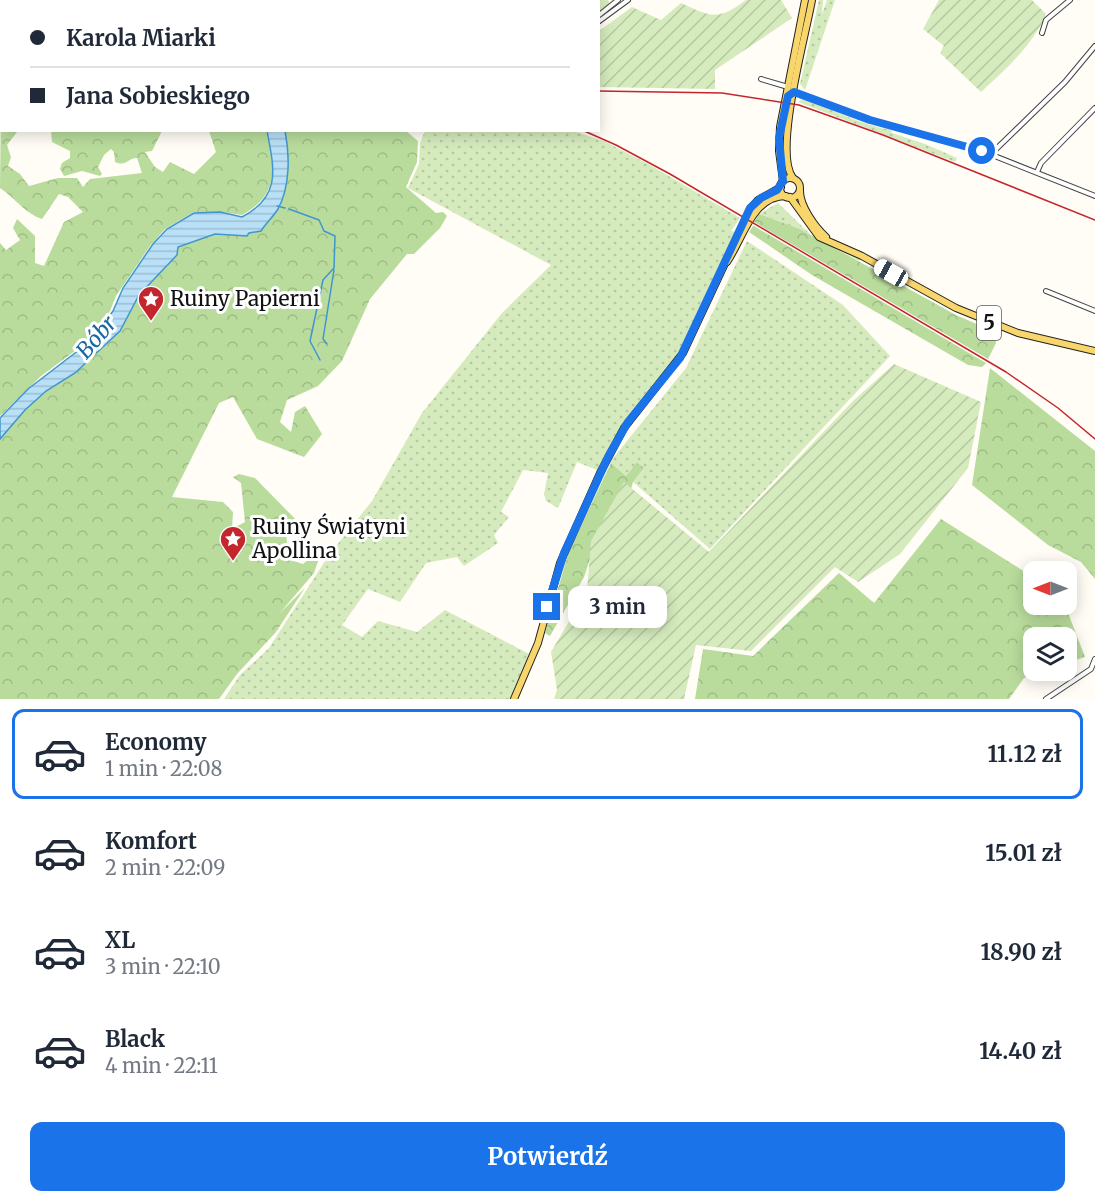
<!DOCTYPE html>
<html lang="pl">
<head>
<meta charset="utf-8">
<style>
  :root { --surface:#fff; --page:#f2f2f3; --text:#1f2937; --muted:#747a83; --line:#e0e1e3; --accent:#1a73e8 }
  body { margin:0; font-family:Merriweather,serif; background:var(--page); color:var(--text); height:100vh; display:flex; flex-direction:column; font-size:22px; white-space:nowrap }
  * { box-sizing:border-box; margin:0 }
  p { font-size:20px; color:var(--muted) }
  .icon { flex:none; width:33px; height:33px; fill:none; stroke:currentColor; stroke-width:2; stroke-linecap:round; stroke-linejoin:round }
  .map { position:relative; height:699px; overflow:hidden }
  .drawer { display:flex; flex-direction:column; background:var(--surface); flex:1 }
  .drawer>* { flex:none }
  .top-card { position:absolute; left:0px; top:0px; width:600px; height:132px; box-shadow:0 3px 15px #0003; display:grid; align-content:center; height:132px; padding:0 30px; background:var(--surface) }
  .needle { width:39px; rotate:270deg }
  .buttons { position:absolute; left:1023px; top:561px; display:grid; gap:12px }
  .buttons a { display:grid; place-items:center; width:54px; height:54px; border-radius:12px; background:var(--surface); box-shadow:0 3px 15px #0003; font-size:30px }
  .end { position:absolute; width:27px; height:27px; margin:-14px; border:8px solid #1a73e8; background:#fff; box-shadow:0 0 0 3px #fff }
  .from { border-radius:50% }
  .bubble { position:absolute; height:42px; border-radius:12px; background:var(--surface); box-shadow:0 3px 15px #0003; font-size:20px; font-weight:700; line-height:42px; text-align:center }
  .car { position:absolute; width:18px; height:36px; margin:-18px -9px; border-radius:8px; box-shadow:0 0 4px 2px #0007; background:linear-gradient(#fff 24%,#345 0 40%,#fff 0 76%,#345 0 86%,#fff 0) }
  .top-card b { display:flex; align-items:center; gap:21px; height:57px; font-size:22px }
  .top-card b+b { border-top:2px solid var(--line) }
  .top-card i { width:15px; height:15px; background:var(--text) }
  ul { padding:10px 0 0; list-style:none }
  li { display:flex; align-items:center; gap:18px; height:90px; margin:0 12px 9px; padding:0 18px; border:3px solid transparent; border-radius:12px }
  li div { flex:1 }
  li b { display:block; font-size:22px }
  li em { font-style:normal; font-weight:700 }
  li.current { border-color:var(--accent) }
  li>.icon { width:54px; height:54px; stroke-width:1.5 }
  .cta { display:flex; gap:12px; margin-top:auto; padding:12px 30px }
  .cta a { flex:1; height:69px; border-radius:12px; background:var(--accent); color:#fff; font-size:24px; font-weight:700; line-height:69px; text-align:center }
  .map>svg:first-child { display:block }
</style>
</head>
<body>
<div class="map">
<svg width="1095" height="699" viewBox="0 0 1095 699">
  <defs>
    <pattern id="grass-dots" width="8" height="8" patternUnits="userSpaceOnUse" patternTransform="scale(1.5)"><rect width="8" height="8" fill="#d5ebbd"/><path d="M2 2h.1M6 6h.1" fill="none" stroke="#b6c8a1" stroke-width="1.8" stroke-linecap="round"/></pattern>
    <pattern id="forest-crowns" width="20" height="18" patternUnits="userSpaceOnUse" patternTransform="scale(1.5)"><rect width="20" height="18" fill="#b9dc9c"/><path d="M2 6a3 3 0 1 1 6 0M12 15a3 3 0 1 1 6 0" fill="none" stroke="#9ebc85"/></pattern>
    <pattern id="garden-furrows" width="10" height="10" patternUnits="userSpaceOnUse" patternTransform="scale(1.5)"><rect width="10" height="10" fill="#d5ebbd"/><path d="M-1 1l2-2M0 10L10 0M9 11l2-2" fill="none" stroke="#b6c8a1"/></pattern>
    <pattern id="water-rules" width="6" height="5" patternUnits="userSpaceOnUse" patternTransform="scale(1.5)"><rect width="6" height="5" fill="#b9e0f7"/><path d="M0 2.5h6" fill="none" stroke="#9ebfd3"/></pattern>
  </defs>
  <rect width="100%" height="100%" fill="#fffdf5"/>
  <g fill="url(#grass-dots)">
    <path d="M819,0H823L822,14L827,0H835L805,90L800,84Z"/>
    <path d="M803,99C832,109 862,125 891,130L892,133L925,144L957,158L955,162L798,102Z"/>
    <path d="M425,131H573L604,141L650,165L740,218L731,231L735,232L679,352L621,426L597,470L577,462L558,508L546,501L544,494L548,473L523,470L501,512L509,517L494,535L498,543L464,566L457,557L426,563L400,602L368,589L342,625L362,637L378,621L417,632L445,610L533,656L514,699H224L240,675L269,648L329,555L372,501L422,413L502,313L551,265L408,188L419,164L420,143Z"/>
    <path d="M778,203L811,235L860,259L859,261L800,229L759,214Z"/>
    <path d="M747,241L843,305L890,356L710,549L633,482L644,468L626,476L610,462L686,368Z"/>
  </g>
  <g fill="url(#forest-crowns)">
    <path d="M307,0H503L308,2Z"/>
    <path d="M1,97L2,130L17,132L7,145L11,157L8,166L20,174L29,186L58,178H77L83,187L90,179L142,173L137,158C128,158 126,167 115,162L114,152L111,149L104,155L98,167L102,174L100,176L82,171L64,176L60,169L62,163L70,158V151L52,142L51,131H162L152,151L145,152L155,167L163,172L170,162L194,174L216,152L209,131H266C275,168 280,194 242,215L220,212H194L165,229L150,246L116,296L110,311L91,339L41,376L0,416V243L6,250L20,240L13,228L17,219L35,236V263L44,266L64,222L83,212L68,197L59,194L42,219C26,214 15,198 0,188Z"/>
    <path d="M285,131H406L418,141L417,162L406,187L436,213L443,212L447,216L440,228L414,254H407L370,299L342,361L318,386L287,400L280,422L291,432L295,412L305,406L322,434L304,457L257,439L233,397L219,403L172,497L223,502L233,512L232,529L245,522L241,483L233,477L239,474L255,478L305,529L295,535L286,532L287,543L275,546L290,560L303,564L311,557L318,561L314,573L279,614L305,588L276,632L237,674L219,699H0V438L25,410L46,391L75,373L120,331L139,295L177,255L178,247L215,234L261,231L286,188Z"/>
    <path d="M759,214L800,229L956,315L995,332L996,343L988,359L754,222Z"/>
    <path d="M753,226H754L986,363L982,367L968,365L812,275L749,232Z"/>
    <path d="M990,368L1095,451V579L1081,562L1048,545L972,485Z"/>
    <path d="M611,463L626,476L637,463L644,468L633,482L630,493L594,547L584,577L550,636L545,633L569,551Z"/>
    <path d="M941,519L1033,577L1034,604L1065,605L1085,657L1067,663L1066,638H1034V670L1046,671L1024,678L1009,699H695L703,649L753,656L839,573L874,603Z"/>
  </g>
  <g fill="url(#garden-furrows)">
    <path d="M506,0H608L610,4L599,14L598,2Z"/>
    <path d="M746,0H781L792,18L715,70V89L599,87V31L632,7L661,20L681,3C711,17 718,21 746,0Z"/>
    <path d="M939,0H1032L1046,14C1033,45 1006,69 981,92L940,53L944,46L923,29Z"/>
    <path d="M894,364L981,402L968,468L900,554L858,582L835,567L751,651L696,645L684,699H554L557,690L551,652L587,591L591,541L624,482L709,552L853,401Z"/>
  </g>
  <path fill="url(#water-rules)" stroke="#3f96cf" stroke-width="1.5" d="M267,131H285C290,155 290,187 278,209C273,217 266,223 261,231L249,233L247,236L215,234L178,247L177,255L139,295L120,331L75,373L46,391L25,410L0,439V418L28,389L88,343L113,311L123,288L153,244L167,229L194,213L220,212L242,217C282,196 274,168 267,131Z"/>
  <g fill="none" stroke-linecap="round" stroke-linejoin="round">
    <g stroke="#3f96cf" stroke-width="1.5">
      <path d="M277,206L285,208"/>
      <path d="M289,209L319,220L324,231L335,236L334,268L323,280L310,341L320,360"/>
      <path d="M327,344L323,339L334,270"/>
    </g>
    <g stroke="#444" stroke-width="6">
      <g id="street">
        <path d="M598,16L618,0"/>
        <path d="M598,22L628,0"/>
        <path d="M1042,33L1046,20L1070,0"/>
        <path d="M761,79L788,87"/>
        <path d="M792,91L870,120L982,151L1095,196"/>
        <path d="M990,155L1065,82L1095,46"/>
        <path d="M1037,172L1041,163L1095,108"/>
        <path d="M1046,291L1095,311"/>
        <path d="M1046,699L1091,669L1095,659"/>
      </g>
    </g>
    <g stroke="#222" stroke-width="8">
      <g id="primary">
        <path d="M793,178C773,152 806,35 812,0"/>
        <circle cx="790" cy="188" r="10"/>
        <path d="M783,181L779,151L780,127L805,0"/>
        <path d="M800,191C800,206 815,227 826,237"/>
        <path d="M790,197L819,237L862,256L956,308L1018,333L1095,351"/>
        <path d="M727,262C743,239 752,196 786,196"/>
        <path d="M514,699L538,643L560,563L600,473L624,428L683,353L751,208L758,200L781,187"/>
      </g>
    </g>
    <use href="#street" stroke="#fff" stroke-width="4"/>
    <use href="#primary" stroke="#f9d66b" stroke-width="6"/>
    <g stroke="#c4262e" stroke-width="1.5">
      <path d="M70,0L72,2"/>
      <path d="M598,91L722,93L799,105L883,135L1095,220"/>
      <path d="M582,130L616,145L670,174L1006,372L1058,408L1095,439"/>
    </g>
  </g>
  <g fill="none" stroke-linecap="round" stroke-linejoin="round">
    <path stroke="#1a73e8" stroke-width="8" d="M547,607L564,553L609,455L628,422L680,358L750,208L761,198L777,190L783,181L779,138L788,96L794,92L870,120L982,151"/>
  </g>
  <defs>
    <g id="sight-pin" transform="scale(1.35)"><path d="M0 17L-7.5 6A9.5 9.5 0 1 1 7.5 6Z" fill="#c4262e" stroke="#fff"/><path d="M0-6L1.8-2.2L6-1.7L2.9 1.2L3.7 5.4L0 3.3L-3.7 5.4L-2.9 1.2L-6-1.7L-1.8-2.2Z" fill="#fff"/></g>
  </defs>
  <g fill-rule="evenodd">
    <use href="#sight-pin" x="151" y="299"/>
    <use href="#sight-pin" x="233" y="539"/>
  </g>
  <g text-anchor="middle" stroke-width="6" stroke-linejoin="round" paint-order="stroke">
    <rect fill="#fff" stroke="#585858" stroke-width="1.5" x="977" y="306" width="24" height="34" rx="4.5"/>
    <g font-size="20" font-weight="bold" fill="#111">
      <text x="989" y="330">5</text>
    </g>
    <g font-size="21" fill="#111" stroke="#fff" text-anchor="start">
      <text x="170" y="306">Ruiny Papierni</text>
      <text x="252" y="534">Ruiny Świątyni<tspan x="252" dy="24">Apollina</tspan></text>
    </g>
    <g font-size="22" font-style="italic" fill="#1768a6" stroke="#fff">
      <text transform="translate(96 337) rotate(-49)" y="8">Bóbr</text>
    </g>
  </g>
</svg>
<div class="buttons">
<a><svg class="needle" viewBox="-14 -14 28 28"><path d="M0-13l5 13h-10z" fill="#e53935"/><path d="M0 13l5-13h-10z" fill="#747a83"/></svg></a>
<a><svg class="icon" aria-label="layers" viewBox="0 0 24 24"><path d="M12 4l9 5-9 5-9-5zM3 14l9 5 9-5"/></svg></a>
</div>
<i class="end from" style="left:982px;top:151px"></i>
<i class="end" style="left:547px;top:607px"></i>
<div class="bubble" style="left:568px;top:586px;width:99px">3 min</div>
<i class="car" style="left:891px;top:273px;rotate:299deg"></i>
<div class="top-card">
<b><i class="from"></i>Karola Miarki</b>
<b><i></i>Jana Sobieskiego</b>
</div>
</div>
<section class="drawer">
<ul>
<li class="current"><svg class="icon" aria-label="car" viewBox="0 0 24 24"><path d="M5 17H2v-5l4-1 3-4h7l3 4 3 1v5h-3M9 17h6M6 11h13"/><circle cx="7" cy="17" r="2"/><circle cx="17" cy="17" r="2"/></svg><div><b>Economy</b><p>1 min · 22:08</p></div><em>11.12 zł</em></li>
<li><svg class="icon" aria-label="car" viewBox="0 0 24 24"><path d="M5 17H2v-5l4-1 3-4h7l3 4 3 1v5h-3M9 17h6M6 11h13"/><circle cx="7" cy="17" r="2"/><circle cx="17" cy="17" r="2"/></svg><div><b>Komfort</b><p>2 min · 22:09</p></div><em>15.01 zł</em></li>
<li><svg class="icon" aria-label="car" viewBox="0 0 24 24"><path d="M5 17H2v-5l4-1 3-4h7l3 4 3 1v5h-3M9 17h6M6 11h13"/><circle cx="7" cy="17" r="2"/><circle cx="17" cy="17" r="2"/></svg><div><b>XL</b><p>3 min · 22:10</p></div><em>18.90 zł</em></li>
<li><svg class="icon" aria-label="car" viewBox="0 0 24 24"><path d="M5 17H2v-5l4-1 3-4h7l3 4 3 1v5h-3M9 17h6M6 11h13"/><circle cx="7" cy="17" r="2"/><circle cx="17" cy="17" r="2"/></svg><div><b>Black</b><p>4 min · 22:11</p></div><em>14.40 zł</em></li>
</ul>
<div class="cta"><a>Potwierdź</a></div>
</section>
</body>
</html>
